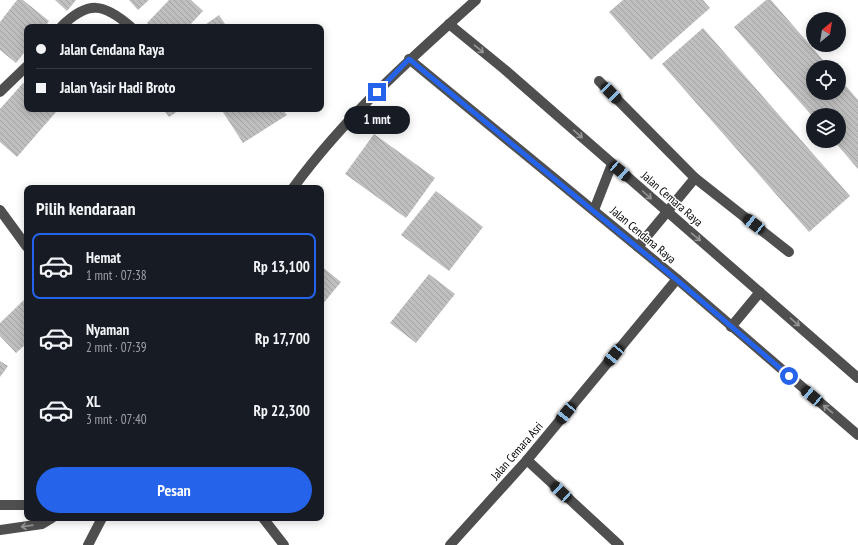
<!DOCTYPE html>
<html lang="id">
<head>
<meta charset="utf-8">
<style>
  :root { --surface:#171b24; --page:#20242c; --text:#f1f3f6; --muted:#9ea1a6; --line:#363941; --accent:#2563eb }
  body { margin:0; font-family:"PT Sans Narrow",sans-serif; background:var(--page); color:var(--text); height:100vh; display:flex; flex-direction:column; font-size:15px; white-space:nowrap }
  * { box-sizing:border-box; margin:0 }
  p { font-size:13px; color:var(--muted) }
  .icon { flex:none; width:22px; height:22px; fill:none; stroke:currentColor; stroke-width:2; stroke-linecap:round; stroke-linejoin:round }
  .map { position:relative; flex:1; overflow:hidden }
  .sheet { position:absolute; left:24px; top:185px; width:300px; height:336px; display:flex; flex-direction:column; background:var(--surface); border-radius:8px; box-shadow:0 2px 10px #0003 }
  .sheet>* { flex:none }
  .hud { position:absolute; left:24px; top:24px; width:300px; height:88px; border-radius:8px; box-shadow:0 2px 10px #0003; display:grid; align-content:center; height:88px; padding:0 12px; background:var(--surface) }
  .needle { width:26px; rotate:30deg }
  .controls { position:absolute; left:806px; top:12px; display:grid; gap:8px }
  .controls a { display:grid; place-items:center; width:40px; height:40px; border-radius:50%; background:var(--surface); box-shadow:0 2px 10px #0003; font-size:20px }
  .end { position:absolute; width:18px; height:18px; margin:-9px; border:5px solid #2563eb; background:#fff; box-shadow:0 0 0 2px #fff }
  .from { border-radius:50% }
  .bubble { position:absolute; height:28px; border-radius:14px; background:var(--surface); box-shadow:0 2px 10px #0003; font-size:13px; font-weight:800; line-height:28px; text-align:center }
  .car { position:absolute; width:12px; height:24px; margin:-12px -6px; border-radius:5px; box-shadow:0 0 3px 1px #0007; background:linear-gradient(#222 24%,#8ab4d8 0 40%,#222 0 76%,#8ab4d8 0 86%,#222 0) }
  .hud b { display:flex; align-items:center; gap:14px; height:38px; font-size:15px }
  .hud b+b { border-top:1px solid var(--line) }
  .hud i { width:10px; height:10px; background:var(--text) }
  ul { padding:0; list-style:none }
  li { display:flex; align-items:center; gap:12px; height:66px; margin:0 8px 6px; padding:0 4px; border:2px solid transparent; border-radius:8px }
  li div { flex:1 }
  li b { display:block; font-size:15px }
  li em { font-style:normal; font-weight:800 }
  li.current { border-color:var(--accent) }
  li>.icon { width:36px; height:36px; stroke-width:1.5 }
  h2 { padding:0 12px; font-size:18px; line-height:48px }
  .cta { display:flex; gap:8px; margin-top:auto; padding:8px 12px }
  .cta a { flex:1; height:46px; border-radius:24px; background:var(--accent); color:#fff; font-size:16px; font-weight:800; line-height:46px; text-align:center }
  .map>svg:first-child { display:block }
</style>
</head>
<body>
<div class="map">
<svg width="858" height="545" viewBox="0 0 858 545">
  <defs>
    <pattern id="building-back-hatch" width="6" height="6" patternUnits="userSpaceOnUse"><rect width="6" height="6" fill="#bfbfbf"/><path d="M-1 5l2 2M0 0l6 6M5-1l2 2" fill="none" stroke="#a2a2a2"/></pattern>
  </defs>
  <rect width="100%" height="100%" fill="#fff"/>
  <g fill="url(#building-back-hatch)">
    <path d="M17,0H23L49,21L45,27H27V49L16,63L0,50V22Z"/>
    <path d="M55,0H76L67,11Z"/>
    <path d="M129,0H149L138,10Z"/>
    <path d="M169,0H191L203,11L188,27H151L147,23Z"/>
    <path d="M623,0H703L710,8L651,60L609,12Z"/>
    <path d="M766,0H771L829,67H813V93H839V78L858,100V169L834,141H839V115H813V117L734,27Z"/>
    <path d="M219,15L227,27H202Z"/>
    <path d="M703,28L850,196L809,232L662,64Z"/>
    <path d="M23,83L27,87V109H53L56,112L17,157L0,142V109Z"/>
    <path d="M163,109H181L169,117Z"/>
    <path d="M221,109H282L287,115L243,143Z"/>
    <path d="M374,134L435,178L406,218L345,174Z"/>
    <path d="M436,191L483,227L449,271L401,235Z"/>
    <path d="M321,266L341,282L321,306Z"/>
    <path d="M429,274L455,294L416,343L390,323Z"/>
    <path d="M27,297V343L16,353L0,336V323Z"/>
    <path d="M0,361L8,366L0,377Z"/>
  </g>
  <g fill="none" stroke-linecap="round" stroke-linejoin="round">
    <g stroke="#4f4f4f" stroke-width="10">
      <path d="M449,24L504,69L858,378"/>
      <path d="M61,27C88,0 104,3 131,27"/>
      <path d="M409,59L677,279L858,435"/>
      <path d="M599,81L695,178L638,247"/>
      <path d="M0,92L27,66"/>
      <path d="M695,178L789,252"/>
      <path d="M293,188C345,117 411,58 476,0"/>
      <path d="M0,210L27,247"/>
      <path d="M594,210L612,164"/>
      <path d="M731,327L760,292"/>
      <path d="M527,460L619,545"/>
      <path d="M0,505H27"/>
      <path d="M263,518L284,545"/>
      <path d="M0,530L42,524L52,518"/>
      <path d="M88,545L102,518"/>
      <path d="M450,545L527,460L677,279"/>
    </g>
  </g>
  <defs><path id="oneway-shaft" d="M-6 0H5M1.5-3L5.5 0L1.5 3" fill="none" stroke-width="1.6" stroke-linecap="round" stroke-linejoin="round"/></defs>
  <g stroke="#959595">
    <use href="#oneway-shaft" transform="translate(479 49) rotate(40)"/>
    <use href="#oneway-shaft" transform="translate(578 134) rotate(41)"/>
    <use href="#oneway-shaft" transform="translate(647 195) rotate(42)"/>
    <use href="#oneway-shaft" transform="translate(696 237) rotate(40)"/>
    <use href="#oneway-shaft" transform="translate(795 322) rotate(41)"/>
    <use href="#oneway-shaft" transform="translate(828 409) rotate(-140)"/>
    <use href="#oneway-shaft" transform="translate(27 526) rotate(172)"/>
  </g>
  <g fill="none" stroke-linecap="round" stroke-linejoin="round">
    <path stroke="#2563eb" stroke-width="5" d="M377,92L409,59L677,280L789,376"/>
  </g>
  <g text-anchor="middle" stroke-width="3" stroke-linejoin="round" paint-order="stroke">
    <g font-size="12" fill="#000" stroke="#fff">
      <text transform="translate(672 199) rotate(41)" y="4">Jalan Cemara Raya</text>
      <text transform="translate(643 235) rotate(40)" y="4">Jalan Cendana Raya</text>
      <text transform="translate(517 451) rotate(-49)" y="4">Jalan Cemara Asri</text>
    </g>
  </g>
</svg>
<div class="controls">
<a><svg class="needle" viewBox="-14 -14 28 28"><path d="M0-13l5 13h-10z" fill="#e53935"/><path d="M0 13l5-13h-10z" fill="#9ea1a6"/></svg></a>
<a><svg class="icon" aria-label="locate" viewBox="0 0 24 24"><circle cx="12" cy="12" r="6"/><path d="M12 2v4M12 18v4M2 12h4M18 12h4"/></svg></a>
<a><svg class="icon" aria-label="layers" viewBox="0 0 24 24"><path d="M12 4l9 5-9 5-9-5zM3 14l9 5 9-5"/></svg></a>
</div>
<i class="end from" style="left:789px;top:376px"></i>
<i class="end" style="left:377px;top:92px"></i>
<div class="bubble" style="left:344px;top:106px;width:66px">1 mnt</div>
<i class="car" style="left:611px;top:93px;rotate:136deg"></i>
<i class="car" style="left:620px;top:171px;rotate:131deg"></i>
<i class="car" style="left:754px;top:224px;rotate:308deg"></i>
<i class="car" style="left:614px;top:355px;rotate:219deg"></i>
<i class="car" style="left:812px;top:396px;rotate:310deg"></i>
<i class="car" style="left:566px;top:413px;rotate:219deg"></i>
<i class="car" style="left:561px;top:492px;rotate:313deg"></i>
<div class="hud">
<b><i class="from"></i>Jalan Cendana Raya</b>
<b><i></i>Jalan Yasir Hadi Broto</b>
</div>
<section class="sheet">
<h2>Pilih kendaraan</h2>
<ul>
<li class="current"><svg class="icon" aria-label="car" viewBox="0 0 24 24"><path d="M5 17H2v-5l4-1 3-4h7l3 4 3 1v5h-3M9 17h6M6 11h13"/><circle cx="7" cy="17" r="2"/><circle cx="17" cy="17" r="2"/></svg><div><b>Hemat</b><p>1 mnt · 07:38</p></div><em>Rp 13,100</em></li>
<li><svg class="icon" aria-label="car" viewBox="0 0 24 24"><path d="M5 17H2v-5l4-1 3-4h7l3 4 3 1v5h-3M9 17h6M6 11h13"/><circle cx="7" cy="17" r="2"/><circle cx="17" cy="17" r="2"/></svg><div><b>Nyaman</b><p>2 mnt · 07:39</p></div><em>Rp 17,700</em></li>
<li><svg class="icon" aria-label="car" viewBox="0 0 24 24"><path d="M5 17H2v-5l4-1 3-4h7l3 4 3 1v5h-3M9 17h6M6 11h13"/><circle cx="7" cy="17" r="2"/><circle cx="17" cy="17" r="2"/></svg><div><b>XL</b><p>3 mnt · 07:40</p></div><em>Rp 22,300</em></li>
</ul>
<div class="cta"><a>Pesan</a></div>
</section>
</div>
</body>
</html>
